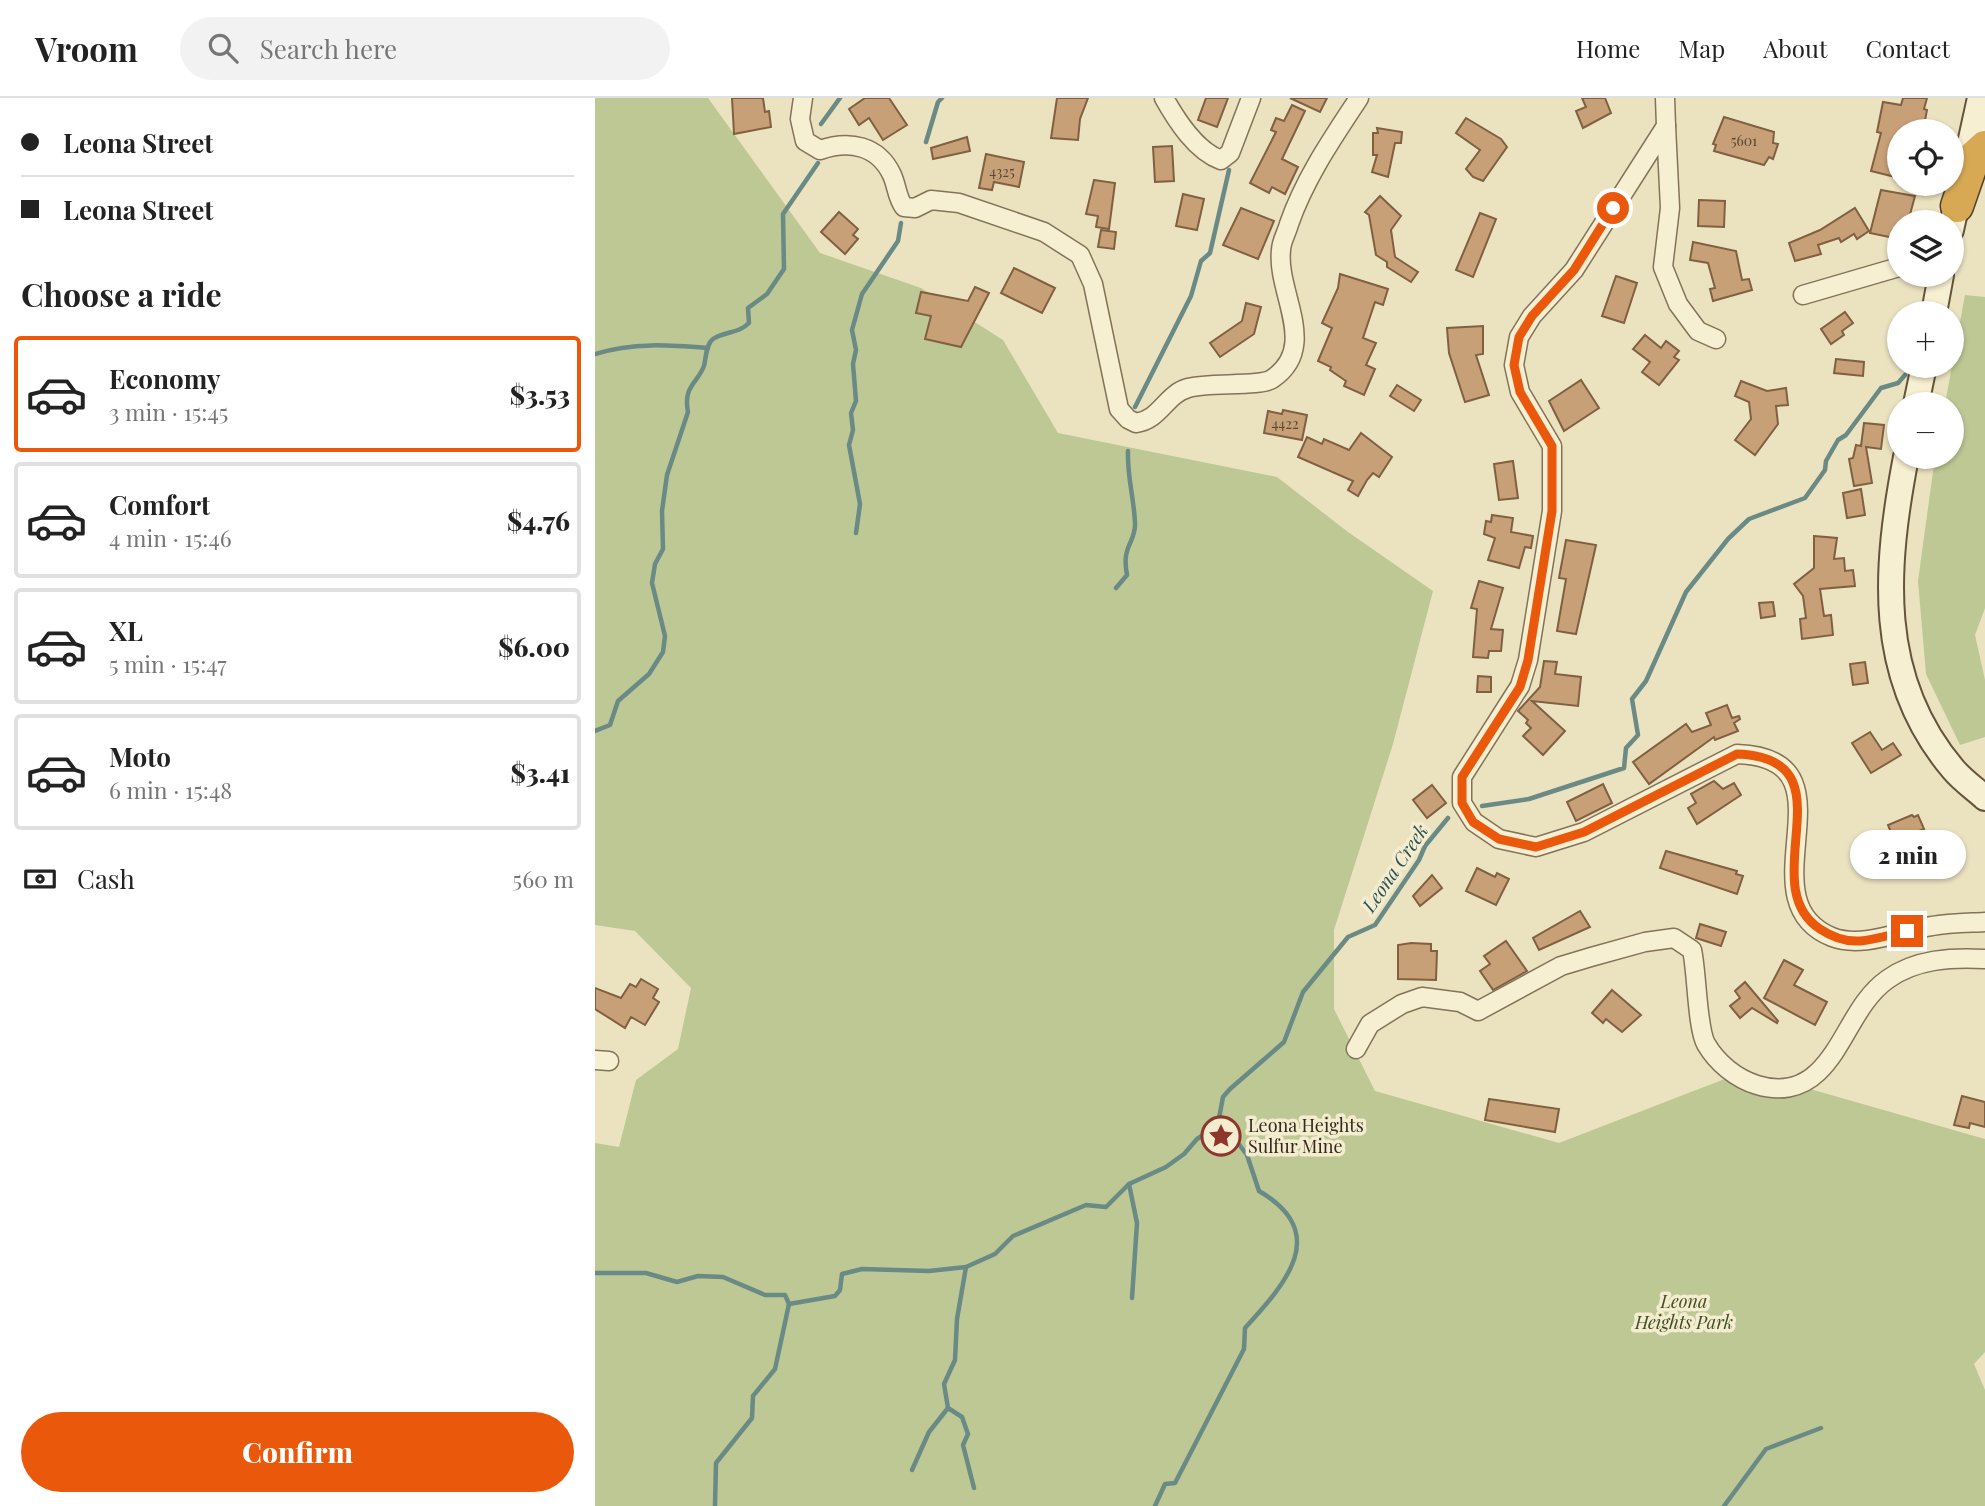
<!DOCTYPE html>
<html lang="en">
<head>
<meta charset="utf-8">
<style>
  :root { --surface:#fff; --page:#f2f2f2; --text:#222; --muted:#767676; --line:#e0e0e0; --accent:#ea580c }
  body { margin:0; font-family:"Playfair Display",serif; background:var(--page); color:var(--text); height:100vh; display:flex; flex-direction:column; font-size:26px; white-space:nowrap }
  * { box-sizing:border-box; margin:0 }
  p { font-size:23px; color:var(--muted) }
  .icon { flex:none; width:38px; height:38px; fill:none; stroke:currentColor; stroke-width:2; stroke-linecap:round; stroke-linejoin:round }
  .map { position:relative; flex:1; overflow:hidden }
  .drawer { display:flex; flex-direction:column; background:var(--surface); width:595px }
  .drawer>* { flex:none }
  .top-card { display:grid; align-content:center; height:154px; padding:0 21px; background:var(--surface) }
  .controls { position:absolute; left:1292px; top:21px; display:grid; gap:14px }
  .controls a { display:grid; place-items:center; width:77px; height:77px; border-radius:50%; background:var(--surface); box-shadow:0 2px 5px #0004; font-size:35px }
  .end { position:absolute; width:32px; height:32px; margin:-16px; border:9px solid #ea580c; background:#fff; box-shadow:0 0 0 4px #fff }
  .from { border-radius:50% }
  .bubble { position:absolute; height:49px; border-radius:24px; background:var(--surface); box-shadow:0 2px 5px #0004; font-size:23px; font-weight:800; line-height:49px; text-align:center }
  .top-card b { display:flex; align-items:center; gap:24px; height:66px; font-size:26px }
  .top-card b+b { border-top:2px solid var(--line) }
  .top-card i { width:18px; height:18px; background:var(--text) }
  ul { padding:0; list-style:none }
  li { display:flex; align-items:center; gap:21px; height:116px; margin:0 14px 10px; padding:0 7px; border:4px solid var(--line); border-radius:7px }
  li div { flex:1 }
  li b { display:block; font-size:26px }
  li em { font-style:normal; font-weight:800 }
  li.current { border-color:var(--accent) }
  li>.icon { width:63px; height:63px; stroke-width:1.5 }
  h2 { padding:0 21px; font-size:32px; line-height:84px }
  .pay { display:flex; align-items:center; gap:18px; height:77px; padding:0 21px; font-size:26px }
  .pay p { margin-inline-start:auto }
  .action { display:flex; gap:14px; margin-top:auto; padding:14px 21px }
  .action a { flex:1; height:80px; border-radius:42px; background:var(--accent); color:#fff; font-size:28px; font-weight:800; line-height:80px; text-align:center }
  header { display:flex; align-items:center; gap:42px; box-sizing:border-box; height:98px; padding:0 35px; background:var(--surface); border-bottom:2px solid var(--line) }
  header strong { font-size:33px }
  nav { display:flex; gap:38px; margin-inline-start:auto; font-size:24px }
  .search { width:490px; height:63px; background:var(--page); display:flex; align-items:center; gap:18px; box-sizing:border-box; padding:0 24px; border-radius:38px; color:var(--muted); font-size:26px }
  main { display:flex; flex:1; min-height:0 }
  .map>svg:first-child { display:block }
</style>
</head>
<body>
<header>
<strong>Vroom</strong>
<div class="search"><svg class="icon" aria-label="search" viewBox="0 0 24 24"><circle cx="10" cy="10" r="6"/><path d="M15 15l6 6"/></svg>Search here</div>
<nav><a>Home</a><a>Map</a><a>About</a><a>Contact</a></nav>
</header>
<main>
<section class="drawer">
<div class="top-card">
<b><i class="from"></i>Leona Street</b>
<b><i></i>Leona Street</b>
</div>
<h2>Choose a ride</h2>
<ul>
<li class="current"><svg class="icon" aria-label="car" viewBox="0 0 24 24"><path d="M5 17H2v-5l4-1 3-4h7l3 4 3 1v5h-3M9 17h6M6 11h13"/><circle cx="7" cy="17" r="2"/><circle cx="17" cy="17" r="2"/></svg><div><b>Economy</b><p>3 min · 15:45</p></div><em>$3.53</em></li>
<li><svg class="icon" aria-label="car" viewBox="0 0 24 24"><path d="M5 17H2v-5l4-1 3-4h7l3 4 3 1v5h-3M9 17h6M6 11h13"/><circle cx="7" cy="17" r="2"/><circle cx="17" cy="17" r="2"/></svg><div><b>Comfort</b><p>4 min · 15:46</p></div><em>$4.76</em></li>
<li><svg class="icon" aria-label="car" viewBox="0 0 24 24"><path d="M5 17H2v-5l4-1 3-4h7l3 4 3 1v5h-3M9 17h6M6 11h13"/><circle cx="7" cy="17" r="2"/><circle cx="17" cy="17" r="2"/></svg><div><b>XL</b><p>5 min · 15:47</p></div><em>$6.00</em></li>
<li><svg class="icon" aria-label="car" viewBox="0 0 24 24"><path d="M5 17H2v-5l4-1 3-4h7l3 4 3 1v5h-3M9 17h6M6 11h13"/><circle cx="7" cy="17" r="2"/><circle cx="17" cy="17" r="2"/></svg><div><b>Moto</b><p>6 min · 15:48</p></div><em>$3.41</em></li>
</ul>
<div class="pay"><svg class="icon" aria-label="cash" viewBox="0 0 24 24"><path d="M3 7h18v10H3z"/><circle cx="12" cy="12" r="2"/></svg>Cash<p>560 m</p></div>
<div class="action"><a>Confirm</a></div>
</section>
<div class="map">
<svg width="1390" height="1408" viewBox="0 0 1390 1408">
  <rect width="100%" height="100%" fill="#ebe2c0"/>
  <g fill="#bdc895">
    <path d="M0,0H113L225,155L326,190L408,242L463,335L682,379L753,434L838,493L798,646L739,832V911L780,993L964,1045L1140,977L1201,987L1390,1041V1254L1379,1266L1390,1292V1408H0V1045L24,1049L41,982L83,951L96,890L40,833L0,827Z"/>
    <path d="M1370,197L1390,199V510L1380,537L1390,582V639L1365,647L1331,576L1323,483L1340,359H1356V306H1350Z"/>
  </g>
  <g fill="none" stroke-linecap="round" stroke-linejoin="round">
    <g stroke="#6a8a85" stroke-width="4.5">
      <path d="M226,26L245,0"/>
      <path d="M331,44L343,4L347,0"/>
      <path d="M0,256C38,244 75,247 113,250"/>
      <path d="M540,309L596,198L606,163L615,155L634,72"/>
      <path d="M261,435L265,406L254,347L258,332L256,315L261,303L258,266L261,252L257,232L267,196L303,143L306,125"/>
      <path d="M521,490L532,477C526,447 541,445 540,425C539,400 532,378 533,353"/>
      <path d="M0,633L15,627L23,603L54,576L68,554L70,538L57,485L60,466L68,451L67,413L72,377L93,314C88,288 102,286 109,268C111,260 111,246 118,241C130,233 143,236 154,225L153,210L172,196L189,171L188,116L223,65"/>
      <path d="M887,708L934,701L1029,670L1031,650L1043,637L1037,601L1051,583L1091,494L1133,441L1154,421L1210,400L1230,372L1231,363L1243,342L1251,337L1286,290L1303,285L1310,277"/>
      <path d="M534,1086L542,1125L537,1200"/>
      <path d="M371,1169L362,1221L360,1262L349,1286L353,1310L367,1319L373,1336L368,1347L379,1390"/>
      <path d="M0,1175H51L82,1184L103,1178L128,1179L170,1197H190L194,1206L240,1198L245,1192L247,1176L267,1171L334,1173L371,1169L400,1156L418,1138L491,1107L511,1109L534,1086L571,1069L589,1056L602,1041L616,1032L624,1020L628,999L635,991L689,944L708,894L753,839L780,827L824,762L830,748L853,720"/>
      <path d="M317,1372L334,1334L353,1310"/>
      <path d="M120,1408L121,1365L157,1320L158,1298L180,1271L194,1206"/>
      <path d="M560,1408L570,1386L580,1385L649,1251L650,1230C691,1185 736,1135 664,1093L652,1057L624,1020"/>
      <path d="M1129,1408L1171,1351L1226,1330"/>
    </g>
  </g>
  <g fill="#c7a077" stroke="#806040" stroke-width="2">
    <path d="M137,0H168L170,14L174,13L176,29L139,36Z"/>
    <path d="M270,0H294L312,27L288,42L274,20L264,27L254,11Z"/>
    <path d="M462,0H493L485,21L483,42L456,40Z"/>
    <path d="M611,0H633L622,29L603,22Z"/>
    <path d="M695,0H732L725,14Z"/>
    <path d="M987,0H1010L1016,15L988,30L981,13L991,9Z"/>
    <path d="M1308,0H1332L1329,11L1332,12L1328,33H1304V80L1276,73L1286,35L1282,34L1288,4L1306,7Z"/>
    <path d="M697,7L710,13L687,61L703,69L690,96L677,89L674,95L655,85L681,34L676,32L681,20L689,23Z"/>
    <path d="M1129,19L1179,34L1178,45L1183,46L1178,61L1174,59L1169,67L1119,53L1121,47L1118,46Z"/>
    <path d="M871,20L906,41L912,49L888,83L878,79L871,71L885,52L861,35Z"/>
    <path d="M782,30L807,34L806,45H800L793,79L777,74L782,57H778V35H783Z"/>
    <path d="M372,39L375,53L338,61L336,50Z"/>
    <path d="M577,48L579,83L560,84L558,49Z"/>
    <path d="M391,56L429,64L424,89L399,84L397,92L384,90Z"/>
    <path d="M499,82L520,85L514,131L501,129L503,118L491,116Z"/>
    <path d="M1286,92L1320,98L1313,124H1304V141L1275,135Z"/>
    <path d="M588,96L609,101L602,132L581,128Z"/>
    <path d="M785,98L806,118L796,132L800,159L823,174L816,184L792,169V164L781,157L774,117L770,114Z"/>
    <path d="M1104,102L1130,103L1129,129L1103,128Z"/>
    <path d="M646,110L679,123L663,161L628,147Z"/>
    <path d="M1260,110L1274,133L1262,141L1259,136L1246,144L1244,140L1223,147L1226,156L1200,163L1194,145L1225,132Z"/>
    <path d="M244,114L263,131L258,137L263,141L250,156L226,134Z"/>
    <path d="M885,115L901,121L878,179L861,172Z"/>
    <path d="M506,132L521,134L519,151L503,149Z"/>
    <path d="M1098,144L1141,153L1147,182L1154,181L1157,192L1118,203L1115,191L1120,190L1113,165L1095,162Z"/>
    <path d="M419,170L460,190L447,215L406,195Z"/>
    <path d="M745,176L793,191L788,207L780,204L768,240L781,245L771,267L780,271L769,297L749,288L751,283L735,272L736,269L723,263L737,230L727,225L743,190Z"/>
    <path d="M1021,178L1042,185L1029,225L1007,218Z"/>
    <path d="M380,189L394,195L366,249L330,241L336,218L321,215L326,194L373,203Z"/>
    <path d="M651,205L666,209L659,236L625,259L615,245L647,223Z"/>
    <path d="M1250,214L1258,225L1247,233L1249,237L1236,246L1226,231Z"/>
    <path d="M888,228V256L881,257L894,297L870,304L854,255L852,230Z"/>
    <path d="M1050,237L1066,250L1071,243L1084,253L1079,259L1084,262L1064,287L1047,274L1055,264L1038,251Z"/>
    <path d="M1241,261L1269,264L1268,278L1239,275Z"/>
    <path d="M986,282L1004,310L969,333L954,303Z"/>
    <path d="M1146,283L1172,293L1191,290L1193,307L1181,308L1183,326L1160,357L1140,342L1156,321L1154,304L1140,298Z"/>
    <path d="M802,287L826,302L819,313L795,298Z"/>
    <path d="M688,312L712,317L707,342L669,335L673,313L687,316Z"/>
    <path d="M1269,325L1289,327L1286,351L1271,349L1277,385L1259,388L1254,361L1258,360L1261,347L1266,348Z"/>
    <path d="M766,335L797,359L784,379L778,375L772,382L763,398L753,392L758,383L703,359L712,339L727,346L729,341L754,352Z"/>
    <path d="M918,363L923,400L904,402L899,366Z"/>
    <path d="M1266,391L1270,417L1252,420L1248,395Z"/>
    <path d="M897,417L918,420L916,434L938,438L936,450L930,449L924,470L893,462L900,440L889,436L891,423L896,424Z"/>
    <path d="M1219,438L1242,440L1239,461L1249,460L1250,473L1258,472L1260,488L1225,491L1229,518L1236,517L1238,537L1207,541L1205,521L1211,520L1208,498L1199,486L1219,470Z"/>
    <path d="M971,442L1001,447L981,536L962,533L971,481L964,480Z"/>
    <path d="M884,483L908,490L896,531L908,532L906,553H894L893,560L878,559L882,511L876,510Z"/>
    <path d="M1178,504L1180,518L1166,520L1164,505Z"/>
    <path d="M949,563L962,564L960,576L986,579L983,608L937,603L970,633L948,657L928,638L936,630L931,625L933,622L923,613L945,589Z"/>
    <path d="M1270,564L1273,585L1258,587L1255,566Z"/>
    <path d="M883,578L896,579V594H882Z"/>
    <path d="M1132,607L1137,620L1144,618L1145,621L1139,625L1143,633L1120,642L1119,639L1054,686L1038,664L1091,626L1097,634L1116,627L1111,615Z"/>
    <path d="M1275,634L1287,652L1298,645L1306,657L1276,675L1257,645Z"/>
    <path d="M1119,683L1128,691L1139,685L1146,697L1102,726L1093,710L1101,705L1096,696Z"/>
    <path d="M1008,686L1017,705L981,723L972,704Z"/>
    <path d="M837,687L851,705L832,720L818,702Z"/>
    <path d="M1317,717L1319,719L1323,717L1329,731L1324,733L1329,743L1304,754L1293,727Z"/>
    <path d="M1312,752L1319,769L1307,775L1299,757Z"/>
    <path d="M1071,753L1142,773L1141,776L1148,778L1142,796L1065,770Z"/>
    <path d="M882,770L900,779L902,775L914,781L901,807L871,793Z"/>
    <path d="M837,777L847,790L825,808L818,798Z"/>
    <path d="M985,813L995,829L944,852L938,840Z"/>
    <path d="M1105,826L1131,834L1126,848L1101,840Z"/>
    <path d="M911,843L932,873L898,892L885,873L895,866L889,858Z"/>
    <path d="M816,845L836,846V853H842L841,882L803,881V847Z"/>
    <path d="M1189,862L1208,872L1199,887L1232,904L1220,927L1169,900Z"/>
    <path d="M46,881L63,891L58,900L64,904L50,927L36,919L30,930L0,911V890L26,900L35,886L41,889Z"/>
    <path d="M1150,884L1183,923L1182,925L1157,910L1145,920L1135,908L1145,900L1140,893Z"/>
    <path d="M1017,892L1046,917L1027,934L1011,921L1008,925L997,915Z"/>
    <path d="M1367,998L1390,1004V1029L1375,1025L1374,1030L1359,1027Z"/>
    <path d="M894,1001L964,1011L960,1034L890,1022Z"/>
  </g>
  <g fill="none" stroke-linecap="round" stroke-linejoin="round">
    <g stroke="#837359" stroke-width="21">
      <g id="street">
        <path d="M208,0L205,21L210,43L225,52C254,42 283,47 297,77C302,88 302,100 309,109L320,110L336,102L364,105L449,134L485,157L498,186L524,311L533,321L541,325C565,322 571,296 593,290C614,284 665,289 677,281C725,249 681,195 686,152C686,144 692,134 694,126C710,80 737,41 764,0"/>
        <path d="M569,0C582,23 601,53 626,62L635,55L656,0"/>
        <path d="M1070,0L1071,28L979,172L937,218L924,239L919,267L925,294L957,348V413L933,562L925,588L867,679V705L879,724L904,741L941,749L989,734L1142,656C1267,660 1145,802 1237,839C1268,851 1307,832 1337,828C1355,825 1372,825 1390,824"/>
        <path d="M1071,28L1075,110L1068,169L1083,206L1103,233L1121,241"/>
        <path d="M1208,197L1304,169"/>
        <path d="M761,951L775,926L807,906L827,899L865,904L883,913L966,868L996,859L1050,844L1079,840L1097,852C1102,874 1102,930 1111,946C1133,984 1188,1008 1223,974C1251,947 1260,904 1293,881C1321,861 1357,859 1390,861"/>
        <path d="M0,962L14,963"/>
      </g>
    </g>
    <g stroke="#64543c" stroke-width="28">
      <g id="secondary">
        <path d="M1356,132L1385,0"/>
        <path d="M1339,215L1346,177"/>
        <path d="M1321,306L1329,268"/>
        <path d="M1311,359C1290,469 1280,579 1358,671C1367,682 1380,691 1390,700"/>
      </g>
    </g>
    <g stroke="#50412d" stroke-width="35">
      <path id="highway" d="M1362,108L1379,59L1390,49"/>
    </g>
    <use href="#street" stroke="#f6efd2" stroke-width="18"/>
    <use href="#secondary" stroke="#f6efd2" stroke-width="24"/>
    <use href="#highway" stroke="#d7a954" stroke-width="32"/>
  </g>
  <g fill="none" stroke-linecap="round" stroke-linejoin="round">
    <path stroke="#ea580c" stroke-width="9" d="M1018,110L979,172L937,218L924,239L919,267L925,294L957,348V413L933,562L925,589L867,679V705L878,724L904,741L941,749L989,734L1142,656C1260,660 1156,786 1225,831C1237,839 1250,844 1265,843C1280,842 1297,836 1312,833"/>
  </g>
  <defs>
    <g id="sight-ring" transform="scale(2.0125)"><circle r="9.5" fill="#f3eccf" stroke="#8e352c" stroke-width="1.5"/><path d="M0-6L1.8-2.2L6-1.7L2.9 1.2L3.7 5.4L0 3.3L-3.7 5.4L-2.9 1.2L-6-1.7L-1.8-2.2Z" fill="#8e352c"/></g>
  </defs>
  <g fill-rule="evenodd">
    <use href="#sight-ring" x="626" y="1038"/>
  </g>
  <g text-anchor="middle" stroke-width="7" stroke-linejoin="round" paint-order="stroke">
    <g font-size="14" fill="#584734">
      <text x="1149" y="48">5601</text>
      <text x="407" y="79">4325</text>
      <text x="690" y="331">4422</text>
    </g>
    <g font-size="18" fill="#33291d" stroke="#f3eccf" text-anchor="start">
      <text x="653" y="1034">Leona Heights<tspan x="653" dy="21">Sulfur Mine</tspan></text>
    </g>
    <g font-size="18" font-style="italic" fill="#404e24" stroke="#f3eccf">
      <text x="1089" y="1210">Leona<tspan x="1089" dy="21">Heights Park</tspan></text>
    </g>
    <g font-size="19" font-style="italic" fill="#2c5152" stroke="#f3eccf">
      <text transform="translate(800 770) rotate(-56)" y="7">Leona Creek</text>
    </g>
  </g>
</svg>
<div class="controls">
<a><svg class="icon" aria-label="locate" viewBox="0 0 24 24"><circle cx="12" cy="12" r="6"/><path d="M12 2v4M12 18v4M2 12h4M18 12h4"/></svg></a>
<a><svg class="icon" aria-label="layers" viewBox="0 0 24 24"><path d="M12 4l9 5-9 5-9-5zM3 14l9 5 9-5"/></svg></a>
<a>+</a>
<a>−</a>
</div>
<i class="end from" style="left:1018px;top:110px"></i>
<i class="end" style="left:1312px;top:833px"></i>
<div class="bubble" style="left:1255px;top:732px;width:116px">2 min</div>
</div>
</main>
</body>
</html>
